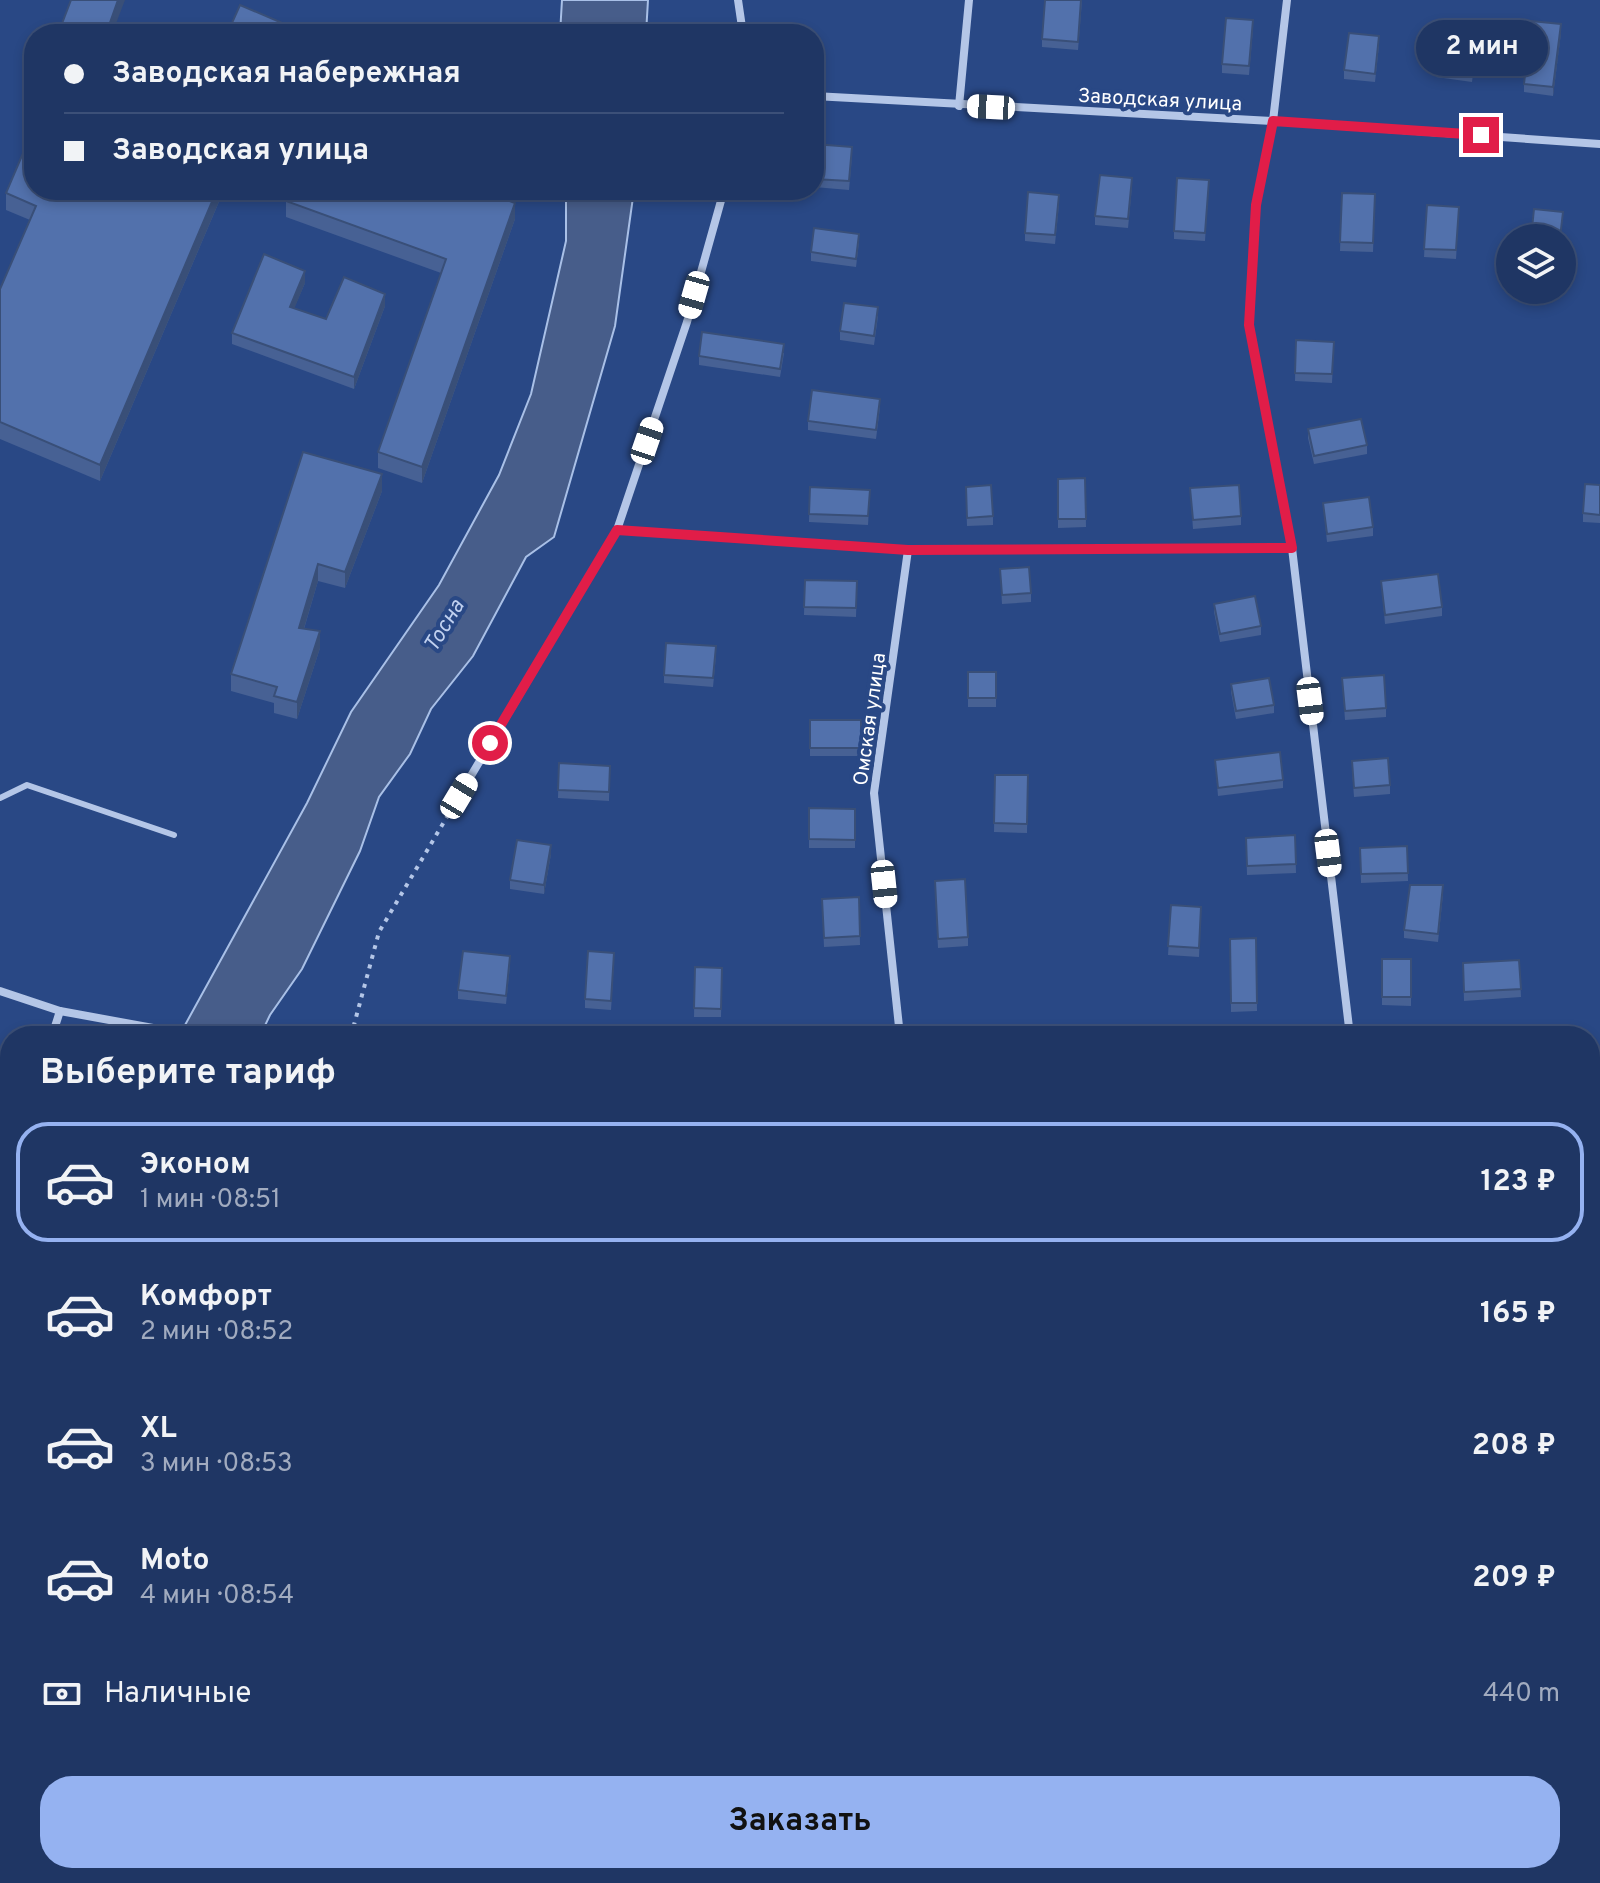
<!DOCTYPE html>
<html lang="ru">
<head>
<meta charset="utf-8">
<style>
  :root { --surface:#1f3664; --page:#2c416d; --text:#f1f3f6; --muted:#a1abbf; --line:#3c5078; --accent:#95b2f1 }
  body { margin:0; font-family:Overpass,sans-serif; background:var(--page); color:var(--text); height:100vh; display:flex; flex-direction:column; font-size:30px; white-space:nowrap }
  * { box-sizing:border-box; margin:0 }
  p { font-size:26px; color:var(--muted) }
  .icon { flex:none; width:44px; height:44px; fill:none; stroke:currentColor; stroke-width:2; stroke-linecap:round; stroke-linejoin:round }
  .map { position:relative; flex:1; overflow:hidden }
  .side { position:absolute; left:0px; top:1026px; width:1600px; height:858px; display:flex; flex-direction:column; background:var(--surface); border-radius:32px 32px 0 0; box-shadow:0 4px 12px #0003,0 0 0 2px var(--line) }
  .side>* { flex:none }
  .banner { position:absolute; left:24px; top:24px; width:800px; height:176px; border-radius:32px; box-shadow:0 4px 12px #0003,0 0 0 2px var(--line); display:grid; align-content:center; height:176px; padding:0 40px; background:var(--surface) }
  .controls { position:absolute; left:1496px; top:224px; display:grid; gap:16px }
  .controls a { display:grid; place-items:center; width:80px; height:80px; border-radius:50%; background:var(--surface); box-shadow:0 4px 12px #0003,0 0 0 2px var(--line); font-size:40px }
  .end { position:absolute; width:36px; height:36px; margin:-18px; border:10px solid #e11d48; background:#fff; box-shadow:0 0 0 4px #fff }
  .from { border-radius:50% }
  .bubble { position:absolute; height:56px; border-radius:28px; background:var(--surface); box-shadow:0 4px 12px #0003,0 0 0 2px var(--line); font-size:26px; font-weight:700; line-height:56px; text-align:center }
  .car { position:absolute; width:24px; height:48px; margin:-24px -12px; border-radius:10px; box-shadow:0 0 6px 2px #0007; background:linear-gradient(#fff 24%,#345 0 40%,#fff 0 76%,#345 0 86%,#fff 0) }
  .banner b { display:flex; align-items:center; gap:28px; height:76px; font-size:30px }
  .banner b+b { border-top:2px solid var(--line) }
  .banner i { width:20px; height:20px; background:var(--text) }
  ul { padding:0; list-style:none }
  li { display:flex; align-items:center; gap:24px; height:120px; margin:0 16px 12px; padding:0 24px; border:4px solid transparent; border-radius:32px }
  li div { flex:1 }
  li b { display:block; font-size:30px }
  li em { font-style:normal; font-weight:700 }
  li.current { border-color:var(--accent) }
  li>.icon { width:72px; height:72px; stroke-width:1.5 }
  h2 { padding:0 40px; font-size:36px; line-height:96px }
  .pay { display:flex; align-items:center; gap:20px; height:88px; padding:0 40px; font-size:30px }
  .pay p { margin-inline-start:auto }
  .action { display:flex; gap:16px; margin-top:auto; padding:16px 40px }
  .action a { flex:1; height:92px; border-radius:32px; background:var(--accent); color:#111; font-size:32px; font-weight:700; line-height:92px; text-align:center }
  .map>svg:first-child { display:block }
</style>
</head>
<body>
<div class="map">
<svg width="1600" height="1883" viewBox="0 0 1600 1883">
  <rect width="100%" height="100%" fill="#294885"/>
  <g fill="#475d8a" stroke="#a9c0e7" stroke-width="2">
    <path d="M562,0H648L646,34H560Z"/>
    <path d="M566,190H634L615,326L554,537L526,557L473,656L431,709L410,754L379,797L360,851L302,969L270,1015L260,1036H179L307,803L351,712L439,585L499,475L531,394L566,241Z"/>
    <path d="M10,1258V1493L0,1519V1275Z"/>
  </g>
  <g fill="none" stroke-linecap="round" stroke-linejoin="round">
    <path stroke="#b4c6e7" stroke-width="4" stroke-dasharray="4 6" stroke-linecap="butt" d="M351,1036L379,932L451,810"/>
    <path stroke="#b4c6e7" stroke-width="6" d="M0,798L27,785L174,835"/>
    <g stroke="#b4c6e7" stroke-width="8">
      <path d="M738,0L743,34"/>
      <path d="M1287,0L1273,121L1256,205L1249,325L1292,548L1350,1036"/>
      <path d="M814,96L1273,121L1600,144"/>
      <path d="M959,106L969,0"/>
      <path d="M617,530L908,550L1292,548"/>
      <path d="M459,796L617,530L687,322L724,190"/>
      <path d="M0,991L60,1011L197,1036"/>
      <path d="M52,1036L60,1011"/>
      <path d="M900,1036L874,793L908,550"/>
      <path d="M1590,1080H1600"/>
      <path d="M0,1189L10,1164"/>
      <path d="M1590,1703L1600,1704"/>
      <path d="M0,1841L10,1794"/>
      <path d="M920,1874V1883"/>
      <path d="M507,1883V1874"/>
      <path d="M1381,1883V1874"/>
    </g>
  </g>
  <g fill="#476194">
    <path d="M1082,0L1078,50L1042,47V39Z"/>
    <path d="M1253,28L1249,75L1222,73V64Z"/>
    <path d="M1561,33L1553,96L1524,92V84Z"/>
    <path d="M1477,41L1472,82L1436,77V69Z"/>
    <path d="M1379,45L1375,82L1344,79V70Z"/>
    <path d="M814,144L852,156L849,190L814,187Z"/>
    <path d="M1209,180L1205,241L1174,239V231Z"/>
    <path d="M1132,186L1128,228L1095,225V216Z"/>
    <path d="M34,190H224L100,481L0,439V289L30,220L6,210V193Z"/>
    <path d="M1342,193L1375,194L1373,252L1340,251Z"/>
    <path d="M493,195L515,219L422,483L378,468V452L441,273L286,217V201Z"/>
    <path d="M1059,204L1055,244L1025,241V233Z"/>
    <path d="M1427,205L1459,207L1456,259L1424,257Z"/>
    <path d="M859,242L856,267L811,261V252Z"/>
    <path d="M305,283L294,308L326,319L385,306L354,389L232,344V333Z"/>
    <path d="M878,316L874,345L840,340V331Z"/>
    <path d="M1296,340L1334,342L1332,383L1295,381Z"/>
    <path d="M784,353L780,377L699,365V356Z"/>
    <path d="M880,407L876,439L808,430V421Z"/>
    <path d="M1308,429L1367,445V454L1314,464L1308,438Z"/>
    <path d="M303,452L382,491L345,588L318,581L304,629L320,648L297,719L274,713V703L231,691V674Z"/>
    <path d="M1085,478L1086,527L1058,528V479Z"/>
    <path d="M1600,485V523L1583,522V513Z"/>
    <path d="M810,487L870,490L868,525L809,522Z"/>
    <path d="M1190,488L1241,516V525L1193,529Z"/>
    <path d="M966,496L993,516V525L967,526Z"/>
    <path d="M1323,503L1373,527V536L1327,542Z"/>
    <path d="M1000,569L1031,593V602L1002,604Z"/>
    <path d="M805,580L857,581L856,617L804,615Z"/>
    <path d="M1381,581L1442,607V616L1385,624Z"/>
    <path d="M1214,604L1261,626V635L1220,642L1214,612Z"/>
    <path d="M716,655L713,687L664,683V675Z"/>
    <rect x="968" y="672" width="28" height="35"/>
    <path d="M1342,678L1386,708V717L1345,720Z"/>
    <path d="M1231,684L1274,705V713L1236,719L1231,692Z"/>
    <rect x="810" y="720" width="51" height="36"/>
    <path d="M1215,760L1283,780V788L1218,796Z"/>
    <path d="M559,763L610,766L609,801L558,798Z"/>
    <path d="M1352,769L1390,785V794L1354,797Z"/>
    <path d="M995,775H1028L1027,833L994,832Z"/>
    <path d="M809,808L855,809V848H809Z"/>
    <path d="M1295,835L1296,873L1247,875L1246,838Z"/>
    <path d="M1407,846L1408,881L1361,883L1360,848Z"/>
    <path d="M551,854L544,894L510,889V880Z"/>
    <path d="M935,890L968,937V946L938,948Z"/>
    <path d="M1443,894L1438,942L1404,938V930Z"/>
    <path d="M859,897L860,945L824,947L822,899Z"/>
    <path d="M1171,905L1201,907L1199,957L1168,955Z"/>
    <path d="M1256,938L1257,1011L1231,1012L1230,939Z"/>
    <path d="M1382,959H1411V1006L1382,1005Z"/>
    <path d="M1519,960L1521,997L1464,1001L1463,963Z"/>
    <path d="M614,961L611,1010L585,1008V999Z"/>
    <path d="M510,965L506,1004L458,999V990Z"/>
    <path d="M695,967L722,968L721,1017H694Z"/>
    <path d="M1590,1148H1597L1599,1207H1590Z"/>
    <path d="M1590,1522L1600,1523V1557H1590Z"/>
    <path d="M563,1874H605V1878L563,1879Z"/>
  </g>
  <g fill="#394f78">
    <path d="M118,0H125L112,34H106Z"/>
    <path d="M1561,24V33L1553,96V87Z"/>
    <path d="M217,190H224L100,481V465Z"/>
    <path d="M515,203V219L422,483V467Z"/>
    <path d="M305,271V283L290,319V307Z"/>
    <path d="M385,294V306L354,389V377Z"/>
    <path d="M382,474V491L345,588V572Z"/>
    <path d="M318,564V581L299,645V628Z"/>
    <path d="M320,631V648L297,719V702Z"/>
    <path d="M551,845V854L544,894V885Z"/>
  </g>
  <g fill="#5271ac" stroke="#394f78" stroke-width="2">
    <path d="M71,0H118L106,34H58Z"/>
    <path d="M1045,0H1081L1078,42L1042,39Z"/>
    <path d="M240,5L287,25L283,34H227Z"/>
    <path d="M1226,18L1253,20L1249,66L1222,64Z"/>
    <path d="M1531,21L1561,24L1553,87L1524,84Z"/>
    <path d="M1441,28L1477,32L1472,73L1436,69Z"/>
    <path d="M1349,33L1379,36L1375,74L1344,70Z"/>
    <path d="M32,132L34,133V190H217L100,465L0,422V289L36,206L6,193Z"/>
    <path d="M814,144L852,147L849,181L814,179Z"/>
    <path d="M1100,175L1132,178L1128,219L1095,216Z"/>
    <path d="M1177,178L1209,180L1205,233L1174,231Z"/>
    <path d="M291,190H488L487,193L515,203L422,467L378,452L446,259L286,201Z"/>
    <path d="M1028,192L1059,195L1055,235L1025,233Z"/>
    <path d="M1342,193L1375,194L1373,243L1340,242Z"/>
    <path d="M1427,205L1459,207L1456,250L1424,249Z"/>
    <path d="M1534,209L1563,212L1560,238H1531Z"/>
    <path d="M814,228L859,234L856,259L811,252Z"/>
    <path d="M264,254L305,271L290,307L326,319L344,277L385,294L354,377L232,333Z"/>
    <path d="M844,303L878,307L874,336L840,331Z"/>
    <path d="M702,332L784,344L780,369L699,356Z"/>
    <path d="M1296,340L1334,342L1332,374L1295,373Z"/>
    <path d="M812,390L880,399L876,430L808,421Z"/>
    <path d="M1361,419L1367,445L1314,456L1308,429Z"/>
    <path d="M303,452L382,474L345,572L318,564L299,628L320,631L297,702L274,696L277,687L231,674Z"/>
    <path d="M1085,478L1086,519H1058V479Z"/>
    <path d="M1585,484L1600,485V515L1583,513Z"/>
    <path d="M991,485L993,516L967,518L966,487Z"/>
    <path d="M1239,485L1241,516L1193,520L1190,488Z"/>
    <path d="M810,487L870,490L868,516L809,514Z"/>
    <path d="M1369,497L1373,527L1327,534L1323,503Z"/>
    <path d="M1029,567L1031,593L1002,595L1000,569Z"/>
    <path d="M1438,574L1442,607L1385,615L1381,581Z"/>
    <path d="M805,580L857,581L856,608L804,607Z"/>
    <path d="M1255,596L1261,626L1220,634L1214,604Z"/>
    <path d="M666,643L716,646L713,678L664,675Z"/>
    <rect x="968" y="672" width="28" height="26"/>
    <path d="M1384,675L1386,708L1345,711L1342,678Z"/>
    <path d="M1269,678L1274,705L1236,711L1231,684Z"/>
    <rect x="810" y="720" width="51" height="28"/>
    <path d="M1280,752L1283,780L1218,788L1215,760Z"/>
    <path d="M1388,758L1390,785L1354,788L1352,761Z"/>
    <path d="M559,763L610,766L609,792L558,790Z"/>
    <path d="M995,775H1028L1027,824L994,823Z"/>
    <path d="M809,808L855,809V840L809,839Z"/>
    <path d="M1295,835L1296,864L1247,866L1246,838Z"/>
    <path d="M517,840L551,845L544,885L510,880Z"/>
    <path d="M1407,846L1408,873L1361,874L1360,848Z"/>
    <path d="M965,879L968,937L938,939L935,881Z"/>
    <path d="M1410,885H1443L1438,934L1404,930Z"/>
    <path d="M859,897L860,936L824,938L822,899Z"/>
    <path d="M1171,905L1201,907L1199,948L1168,946Z"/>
    <path d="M1256,938L1257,1003H1231L1230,939Z"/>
    <path d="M463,951L510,956L506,996L458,990Z"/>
    <path d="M588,951L614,953L611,1001L585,999Z"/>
    <rect x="1382" y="959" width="29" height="38"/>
    <path d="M1519,960L1521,989L1464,992L1463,963Z"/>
    <path d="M695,967L722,968L721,1009L694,1008Z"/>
    <path d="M1590,1148H1597L1599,1198L1590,1199Z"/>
    <path d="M1590,1522L1600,1523V1548H1590Z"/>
    <rect x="369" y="1874" width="87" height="9"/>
    <path d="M984,1874H1016L1015,1883H979L980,1880H984Z"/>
    <path d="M1411,1874H1444V1883L1410,1882Z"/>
  </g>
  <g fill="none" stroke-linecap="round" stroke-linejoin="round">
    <path stroke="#e11d48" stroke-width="10" d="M490,743L617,530L908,550L1292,548L1249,325L1256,205L1273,121L1481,135"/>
  </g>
  <g text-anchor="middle" stroke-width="8" stroke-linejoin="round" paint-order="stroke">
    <g font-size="20" fill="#fff" stroke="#294885">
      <text transform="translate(1160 99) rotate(3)" y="7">Заводская улица</text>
      <text transform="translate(869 719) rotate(-82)" y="7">Омская улица</text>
    </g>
    <g font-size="22" font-style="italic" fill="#c0d0ef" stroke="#294885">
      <text transform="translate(443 625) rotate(-59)" y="8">Тосна</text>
    </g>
  </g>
</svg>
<div class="controls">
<a><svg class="icon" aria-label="layers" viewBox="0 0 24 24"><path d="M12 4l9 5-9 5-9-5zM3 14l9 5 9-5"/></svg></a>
</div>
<i class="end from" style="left:490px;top:743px"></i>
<i class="end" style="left:1481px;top:135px"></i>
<div class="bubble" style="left:1416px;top:20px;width:132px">2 мин</div>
<i class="car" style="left:991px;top:107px;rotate:273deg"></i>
<i class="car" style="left:694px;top:295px;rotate:196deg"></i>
<i class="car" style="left:647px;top:441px;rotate:19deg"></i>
<i class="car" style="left:1310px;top:701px;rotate:173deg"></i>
<i class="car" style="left:459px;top:796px;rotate:31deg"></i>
<i class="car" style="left:1328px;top:853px;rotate:173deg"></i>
<i class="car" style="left:884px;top:884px;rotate:174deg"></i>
<div class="banner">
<b><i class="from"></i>Заводская набережная</b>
<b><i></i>Заводская улица</b>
</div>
<section class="side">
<h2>Выберите тариф</h2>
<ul>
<li class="current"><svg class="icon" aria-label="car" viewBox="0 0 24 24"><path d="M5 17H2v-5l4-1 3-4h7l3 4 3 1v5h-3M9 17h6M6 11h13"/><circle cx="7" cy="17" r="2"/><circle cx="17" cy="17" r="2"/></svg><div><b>Эконом</b><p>1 мин · 08:51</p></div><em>123 ₽</em></li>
<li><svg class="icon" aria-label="car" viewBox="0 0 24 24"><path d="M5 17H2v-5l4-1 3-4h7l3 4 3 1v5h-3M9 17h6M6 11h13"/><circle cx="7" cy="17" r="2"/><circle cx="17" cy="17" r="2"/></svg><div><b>Комфорт</b><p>2 мин · 08:52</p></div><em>165 ₽</em></li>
<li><svg class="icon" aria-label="car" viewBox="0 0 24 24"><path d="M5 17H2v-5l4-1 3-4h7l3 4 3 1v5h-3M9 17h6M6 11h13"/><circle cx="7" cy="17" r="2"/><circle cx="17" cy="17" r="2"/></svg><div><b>XL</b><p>3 мин · 08:53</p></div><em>208 ₽</em></li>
<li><svg class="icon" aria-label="car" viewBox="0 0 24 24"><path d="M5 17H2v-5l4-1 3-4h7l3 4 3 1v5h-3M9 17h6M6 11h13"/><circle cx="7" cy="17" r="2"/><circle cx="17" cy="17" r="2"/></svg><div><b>Moto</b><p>4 мин · 08:54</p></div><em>209 ₽</em></li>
</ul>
<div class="pay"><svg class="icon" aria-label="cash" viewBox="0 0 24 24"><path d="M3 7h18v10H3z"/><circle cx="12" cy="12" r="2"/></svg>Наличные<p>440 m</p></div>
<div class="action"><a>Заказать</a></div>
</section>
</div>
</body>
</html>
